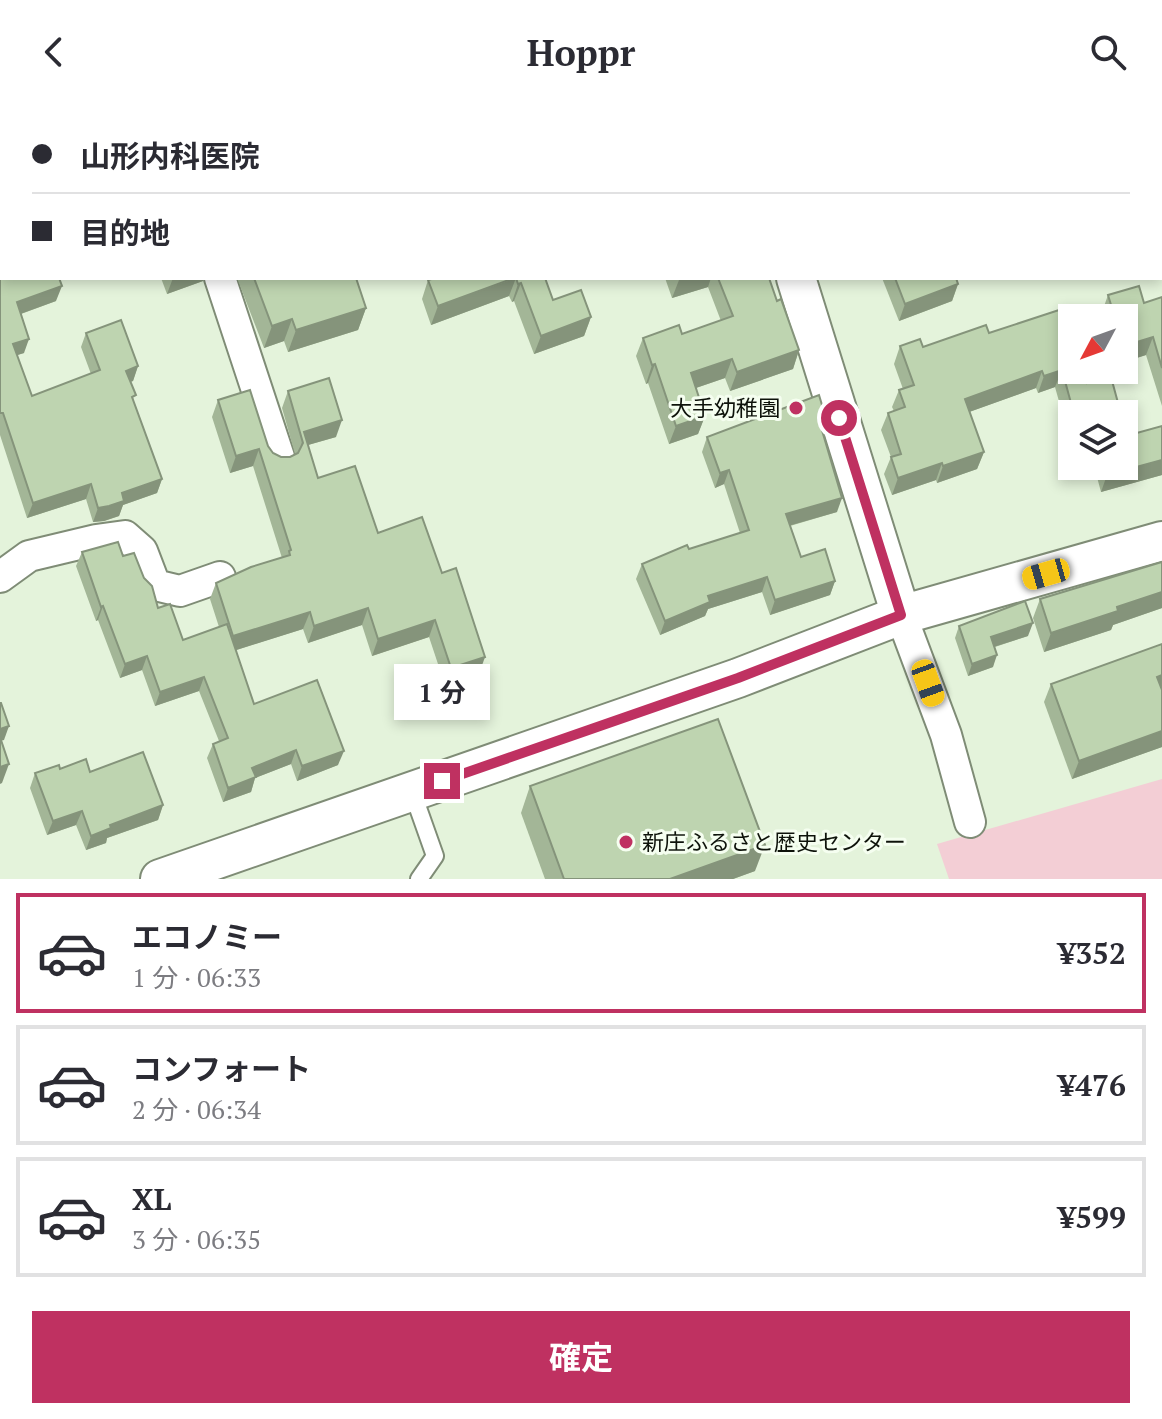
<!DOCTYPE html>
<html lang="ja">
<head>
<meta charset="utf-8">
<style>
  :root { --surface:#fff; --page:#f7f7f7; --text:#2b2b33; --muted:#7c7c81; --line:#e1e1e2; --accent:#bf3161 }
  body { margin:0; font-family:"PT Serif","Noto Sans JP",serif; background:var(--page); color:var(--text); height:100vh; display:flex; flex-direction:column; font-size:30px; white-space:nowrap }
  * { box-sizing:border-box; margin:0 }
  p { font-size:26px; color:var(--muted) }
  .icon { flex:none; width:44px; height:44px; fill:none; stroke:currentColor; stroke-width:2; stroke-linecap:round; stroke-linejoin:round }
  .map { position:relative; height:775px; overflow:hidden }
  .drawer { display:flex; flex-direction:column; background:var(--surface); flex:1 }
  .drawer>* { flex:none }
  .top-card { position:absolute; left:0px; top:0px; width:1162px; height:176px; box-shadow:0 4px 12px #0003; display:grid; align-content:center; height:176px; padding:0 32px; background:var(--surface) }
  .needle { width:52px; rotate:229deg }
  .fabs { position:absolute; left:1058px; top:200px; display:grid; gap:16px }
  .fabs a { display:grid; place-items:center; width:80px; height:80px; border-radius:0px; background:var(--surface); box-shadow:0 4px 12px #0003; font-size:40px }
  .end { position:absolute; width:36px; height:36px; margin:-18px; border:10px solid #bf3161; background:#fff; box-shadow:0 0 0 4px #fff }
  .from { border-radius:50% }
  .bubble { position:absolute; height:56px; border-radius:0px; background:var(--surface); box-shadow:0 4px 12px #0003; font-size:26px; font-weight:700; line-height:56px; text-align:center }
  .car { position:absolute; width:24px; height:48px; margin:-24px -12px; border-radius:10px; box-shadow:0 0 6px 2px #0007; background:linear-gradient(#f5c518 24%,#345 0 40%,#f5c518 0 76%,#345 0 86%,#f5c518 0) }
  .top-card b { display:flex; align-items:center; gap:28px; height:76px; font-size:30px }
  .top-card b+b { border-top:2px solid var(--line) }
  .top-card i { width:20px; height:20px; background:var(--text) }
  ul { padding:14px 0 0; list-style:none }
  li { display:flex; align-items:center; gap:24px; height:120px; margin:0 16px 12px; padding:0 16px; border:4px solid var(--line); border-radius:0px }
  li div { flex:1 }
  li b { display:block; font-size:30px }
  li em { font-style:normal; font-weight:700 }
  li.active { border-color:var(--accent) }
  li>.icon { width:72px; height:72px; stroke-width:1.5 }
  .primary-button { display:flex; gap:16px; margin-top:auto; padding:16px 32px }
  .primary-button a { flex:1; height:92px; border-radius:0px; background:var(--accent); color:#fff; font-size:32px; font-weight:700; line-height:92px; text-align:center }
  header { display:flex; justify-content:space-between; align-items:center; height:104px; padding:0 32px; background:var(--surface); font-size:36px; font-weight:700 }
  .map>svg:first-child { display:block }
</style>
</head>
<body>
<header><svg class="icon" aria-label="back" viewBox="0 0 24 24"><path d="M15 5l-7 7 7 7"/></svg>Hoppr<svg class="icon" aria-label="search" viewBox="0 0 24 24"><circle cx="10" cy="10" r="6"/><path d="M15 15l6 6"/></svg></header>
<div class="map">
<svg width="1162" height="775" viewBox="0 0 1162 775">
  <rect width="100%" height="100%" fill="#e4f3db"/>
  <path fill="#f3ced5" d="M1162,675V775H949L937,740Z"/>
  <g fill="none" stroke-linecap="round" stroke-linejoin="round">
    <g stroke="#7f8c76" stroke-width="20">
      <path id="service" d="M412,687L435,752L419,775"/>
    </g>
    <g stroke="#7f8c76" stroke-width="34">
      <g id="minor">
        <path d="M220,174L279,353"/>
        <path d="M0,473L29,452L96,436L125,432L142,447L155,481L180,487L220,473"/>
        <path d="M901,511L946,631L970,718"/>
      </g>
    </g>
    <g stroke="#7f8c76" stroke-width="42">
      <g id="tertiary">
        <path d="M742,0V2"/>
        <path d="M796,174L901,511"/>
        <path d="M160,775L738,574L901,511L1162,437"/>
      </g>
    </g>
    <g stroke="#fff" stroke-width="48">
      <g id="primary">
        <path d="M241,2L247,0"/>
        <path d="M0,84L2,83"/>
      </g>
    </g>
    <use href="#service" stroke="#fff" stroke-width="16"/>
    <use href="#minor" stroke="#fff" stroke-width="30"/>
    <use href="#tertiary" stroke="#fff" stroke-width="38"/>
    <use href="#primary" stroke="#c8e0b9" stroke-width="44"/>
  </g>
  <g fill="#a3b697">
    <path d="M72,0H167L161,2H73Z"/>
    <path d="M439,0H730L731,2H440Z"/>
    <path d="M1060,0H1162L1160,2H1061Z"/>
    <path d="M0,117L56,197L21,210L24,249L17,251L32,292L91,270L81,243L86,229L138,262L133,277L130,278L134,298L162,375L157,389L123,401L119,412L104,417L93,418L86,395L27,414L0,331Z"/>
    <path d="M161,174H204L203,177L167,190Z"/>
    <path d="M237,174H356L366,204L358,226L288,248L284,237L264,244Z"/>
    <path d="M435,174H545L553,196L591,213L584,232L534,250L514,197L512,198L509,192L431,221L422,195L428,176Z"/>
    <path d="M665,174H769L777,197L799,246L793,265L730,287L725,274L696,284L705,312L698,330L669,340L648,279L646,280L636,252L643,234L682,230L721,217L708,183L672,194Z"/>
    <path d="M882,174H956L958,180L952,197L899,217Z"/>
    <path d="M1108,191L1144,199L1162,193V302L1146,251L1124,258V214H1103L1102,208Z"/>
    <path d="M989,229L1087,279L1121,310H1072V344L1055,283L1038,289L1036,284L969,308L984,348L977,365L937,379L936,376L892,391L884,370L891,353L881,326L888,309L894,307L892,303L899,286L903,285L894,260L900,242L923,243Z"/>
    <path d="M288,287L336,333L308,341L318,374L378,429L442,469L479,570L445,581L429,533L372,552L362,521L308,539L303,525L236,546L254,600L338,661L297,677L291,660L255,674L251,688L223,698L207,654L213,640L219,637L199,587L155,602L142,566L120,574L98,516L96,517L76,462L82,448L123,452L144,474L158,504L183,536L219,523L210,495L216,479L282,454L253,362L230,369L212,313L218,296L268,342L273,349L281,353H290L295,350L282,304Z"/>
    <path d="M828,321L824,333L837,408L790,422L801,453L835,477L830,491L770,511L762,488L708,505L705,512L660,531L636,475L642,460L740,429L724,380L715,384L702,348L707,333Z"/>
    <path d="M1162,322V371L1101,388L1094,362H1124L1126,332Z"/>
    <path d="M1162,458V504L1113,521L1111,526L1044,548L1033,514L1040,495Z"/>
    <path d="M959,522L1028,532L995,543L993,563L968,572L955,534Z"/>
    <path d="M1162,540V643L1072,675L1044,598L1051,580Z"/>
    <path d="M60,665L90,668L163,701L158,716L107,734L106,739L86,746L76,721L47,731L30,684L35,669Z"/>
    <path d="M530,682L755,767L733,775H545L521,709Z"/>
  </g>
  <g fill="#85947b">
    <path d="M103,0H167L161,2H98Z"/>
    <path d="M643,0H662V2H638Z"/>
    <path d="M2,20V35L0,36V21Z"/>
    <path d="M1162,100V122H1160V101Z"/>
    <path d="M173,174H204L203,177L167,190Z"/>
    <path d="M516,174L509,192L431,221L438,202Z"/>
    <path d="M685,174H711L708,183L672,194L679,176Z"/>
    <path d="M521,179L514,197L512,198L518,180Z"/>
    <path d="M958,180L952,197L899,217L905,200Z"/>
    <path d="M62,182L56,197L12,213L17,198Z"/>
    <path d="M366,204L358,226L288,248L296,226Z"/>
    <path d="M591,213L584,232L534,250L541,232Z"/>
    <path d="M292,215L284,237L264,244L272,222Z"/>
    <path d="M1153,233L1146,251L1124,258V242Z"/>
    <path d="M29,235L24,249L8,254L13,240Z"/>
    <path d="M799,246L793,265L730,287L737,268Z"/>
    <path d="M732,255L725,274L684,288L691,269Z"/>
    <path d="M655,260L648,279L646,280L652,261Z"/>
    <path d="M138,262L133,277L121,281L126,267Z"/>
    <path d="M1062,266L1055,283L1038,289L1044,272Z"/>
    <path d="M1042,267L1036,284L958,312L965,295Z"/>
    <path d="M705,312L698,330L669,340L676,322Z"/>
    <path d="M342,316L336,333L301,343L304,328Z"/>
    <path d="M828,321L823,335L821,323Z"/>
    <path d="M259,345L253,362L230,369L236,352Z"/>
    <path d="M984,348L977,365L937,379L943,362Z"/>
    <path d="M1162,356V371L1101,388L1107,371Z"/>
    <path d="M942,359L936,376L892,391L898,374Z"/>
    <path d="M729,366L724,380L715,384L720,369Z"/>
    <path d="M162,375L157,389L123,401L119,412L104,417L93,418L98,404L122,389Z"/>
    <path d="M91,380L86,395L27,414L33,399Z"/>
    <path d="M842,394L837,408L781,424L786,410Z"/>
    <path d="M767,473L762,488L708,505L705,512L660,531L665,517L708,492Z"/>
    <path d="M835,477L830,491L770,511L775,496Z"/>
    <path d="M1162,488V504L1113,521L1111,526L1044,548L1051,529L1117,503Z"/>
    <path d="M103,502L98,516L96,517L101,503Z"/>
    <path d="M368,504L362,521L308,539L314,522Z"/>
    <path d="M310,508L303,525L227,549L233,532Z"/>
    <path d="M435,516L429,533L372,552L378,535Z"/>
    <path d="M1033,519L1028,532L987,545L991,533Z"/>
    <path d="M997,551L993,563L968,572L972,560Z"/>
    <path d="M147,552L142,566L120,574L125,560Z"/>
    <path d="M485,553L479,570L445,581L451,564Z"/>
    <path d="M1162,571V588L1157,573Z"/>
    <path d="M204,573L199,587L155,602L160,588Z"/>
    <path d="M9,622L4,636L0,637V625Z"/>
    <path d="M1162,627V643L1072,675L1079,657Z"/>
    <path d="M296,646L291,660L255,674L251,688L223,698L228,684L252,664Z"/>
    <path d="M344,647L338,661L297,677L302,662Z"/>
    <path d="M9,660L2,679L0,680V663Z"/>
    <path d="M163,701L158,716L107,734L106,739L86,746L91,732L110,721Z"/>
    <path d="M82,707L76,721L47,731L53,717Z"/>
    <path d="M765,741L755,767L733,775H670Z"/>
  </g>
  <g fill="#bed4b0" stroke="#85947b" stroke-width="2">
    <path d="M0,0H40V2H2V20L0,21Z"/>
    <path d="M340,0H391L392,2H341Z"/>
    <path d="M453,0H643L638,2H453Z"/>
    <path d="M669,0H730L731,2H669Z"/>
    <path d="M858,0H936L937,2H853Z"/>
    <path d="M1078,0H1162V100L1160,101V2H1078Z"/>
    <path d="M0,117H2V174H59L62,182L17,198L29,235L13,240L32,292L100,266L86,229L121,216L138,262L126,267L136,291L132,293L162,375L122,389L124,397L109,402L98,404L91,380L33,399L3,309H0Z"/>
    <path d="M254,174H356L366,204L296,226L292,215L272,222Z"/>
    <path d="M435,174H514L438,202L428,176Z"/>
    <path d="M516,174H545L553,196L581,186L591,213L541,232L521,179L518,180Z"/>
    <path d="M718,174H769L777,197L781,195L799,246L737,268L732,255L691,269L705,312L676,322L655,260L652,261L643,234L679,221L682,230L733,212Z"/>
    <path d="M895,174H956L958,180L905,200Z"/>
    <path d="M1139,182L1144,199L1162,193V264L1153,233L1124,242V214H1115L1108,191Z"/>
    <path d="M1062,205L1072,234V266H1083L1087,279L1111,273L1121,310H1074L1062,266L1044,272L1042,267L965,295L984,348L943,362L942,359L898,374L891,353L901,350L888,309L905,303L899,286L914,281L900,242L920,235L923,243L986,221L989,229Z"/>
    <path d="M329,274L342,316L304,328L318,374L355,362L378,429L422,413L442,469L456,464L485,553L451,564L435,516L378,535L368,504L314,522L310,508L233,532L216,479L251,463L290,451L289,447L291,446L259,345L236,352L218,296L250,286L268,342L273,349L281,353H290L298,349L303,339L288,287Z"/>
    <path d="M819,291L828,321L821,323L842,394L786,410L801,453L825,445L835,477L775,496L767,473L708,492L710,498L665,517L642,460L687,441L689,445L749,426L729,366L720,369L707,333Z"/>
    <path d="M1162,322V356L1107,371L1105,362H1124V323L1126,332Z"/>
    <path d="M118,438L123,452L134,449L144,474L152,482L158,504L170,500L183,536L227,520L254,600L317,576L344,647L302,662L296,646L252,664L256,673L228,684L213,640L228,634L204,573L160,588L147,552L125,560L103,502L101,503L82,448Z"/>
    <path d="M1162,458V488L1117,503L1118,507L1051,529L1040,495Z"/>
    <path d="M1025,497L1033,519L991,533L997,551L972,560L959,522Z"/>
    <path d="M1162,540V571L1157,573L1162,586V627L1079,657L1051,580Z"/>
    <path d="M0,599H1L9,622L0,625Z"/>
    <path d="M718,615L765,741L670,775H564L530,682Z"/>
    <path d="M0,633L9,660L0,663Z"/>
    <path d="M143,648L163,701L110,721L111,724L91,732L82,707L53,717L35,669L59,661L60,665L86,655L90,668Z"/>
  </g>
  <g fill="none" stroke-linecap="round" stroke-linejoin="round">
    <path stroke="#bf3161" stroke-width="10" d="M442,677L738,574L901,511L839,314"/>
  </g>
  <g fill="#bf3161" stroke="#f5fef0" stroke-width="3">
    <circle cx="796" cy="304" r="8"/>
    <circle cx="626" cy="738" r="8"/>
  </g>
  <g text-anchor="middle" stroke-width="6" stroke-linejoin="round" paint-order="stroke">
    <g font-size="22" fill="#0d120a" stroke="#f5fef0" text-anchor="end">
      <text x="780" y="312">大手幼稚園</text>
      <text x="642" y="746" text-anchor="start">新庄ふるさと歴史センター</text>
    </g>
  </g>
</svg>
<div class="fabs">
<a><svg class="needle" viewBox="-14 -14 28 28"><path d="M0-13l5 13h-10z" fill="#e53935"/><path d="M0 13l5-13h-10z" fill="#7c7c81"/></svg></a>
<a><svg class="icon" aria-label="layers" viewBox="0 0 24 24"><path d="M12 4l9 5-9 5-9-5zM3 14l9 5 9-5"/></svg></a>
</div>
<i class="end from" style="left:839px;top:314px"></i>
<i class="end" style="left:442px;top:677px"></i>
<div class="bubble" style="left:394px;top:560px;width:96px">1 分</div>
<i class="car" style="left:1046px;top:470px;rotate:254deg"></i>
<i class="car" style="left:928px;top:579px;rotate:160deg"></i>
<div class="top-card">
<b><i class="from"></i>山形内科医院</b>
<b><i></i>目的地</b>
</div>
</div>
<section class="drawer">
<ul>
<li class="active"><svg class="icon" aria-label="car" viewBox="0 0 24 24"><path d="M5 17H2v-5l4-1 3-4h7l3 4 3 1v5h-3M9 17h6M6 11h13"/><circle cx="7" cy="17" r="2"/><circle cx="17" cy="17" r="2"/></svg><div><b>エコノミー</b><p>1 分 · 06:33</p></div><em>¥352</em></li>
<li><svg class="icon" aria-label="car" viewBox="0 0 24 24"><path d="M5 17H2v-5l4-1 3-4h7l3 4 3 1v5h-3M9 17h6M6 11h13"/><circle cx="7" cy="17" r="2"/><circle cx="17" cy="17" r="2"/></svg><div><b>コンフォート</b><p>2 分 · 06:34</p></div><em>¥476</em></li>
<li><svg class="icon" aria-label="car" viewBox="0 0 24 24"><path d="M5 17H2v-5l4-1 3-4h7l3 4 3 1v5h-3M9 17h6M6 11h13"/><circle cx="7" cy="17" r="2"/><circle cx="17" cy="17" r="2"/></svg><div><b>XL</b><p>3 分 · 06:35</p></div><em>¥599</em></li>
</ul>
<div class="primary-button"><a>確定</a></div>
</section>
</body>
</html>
